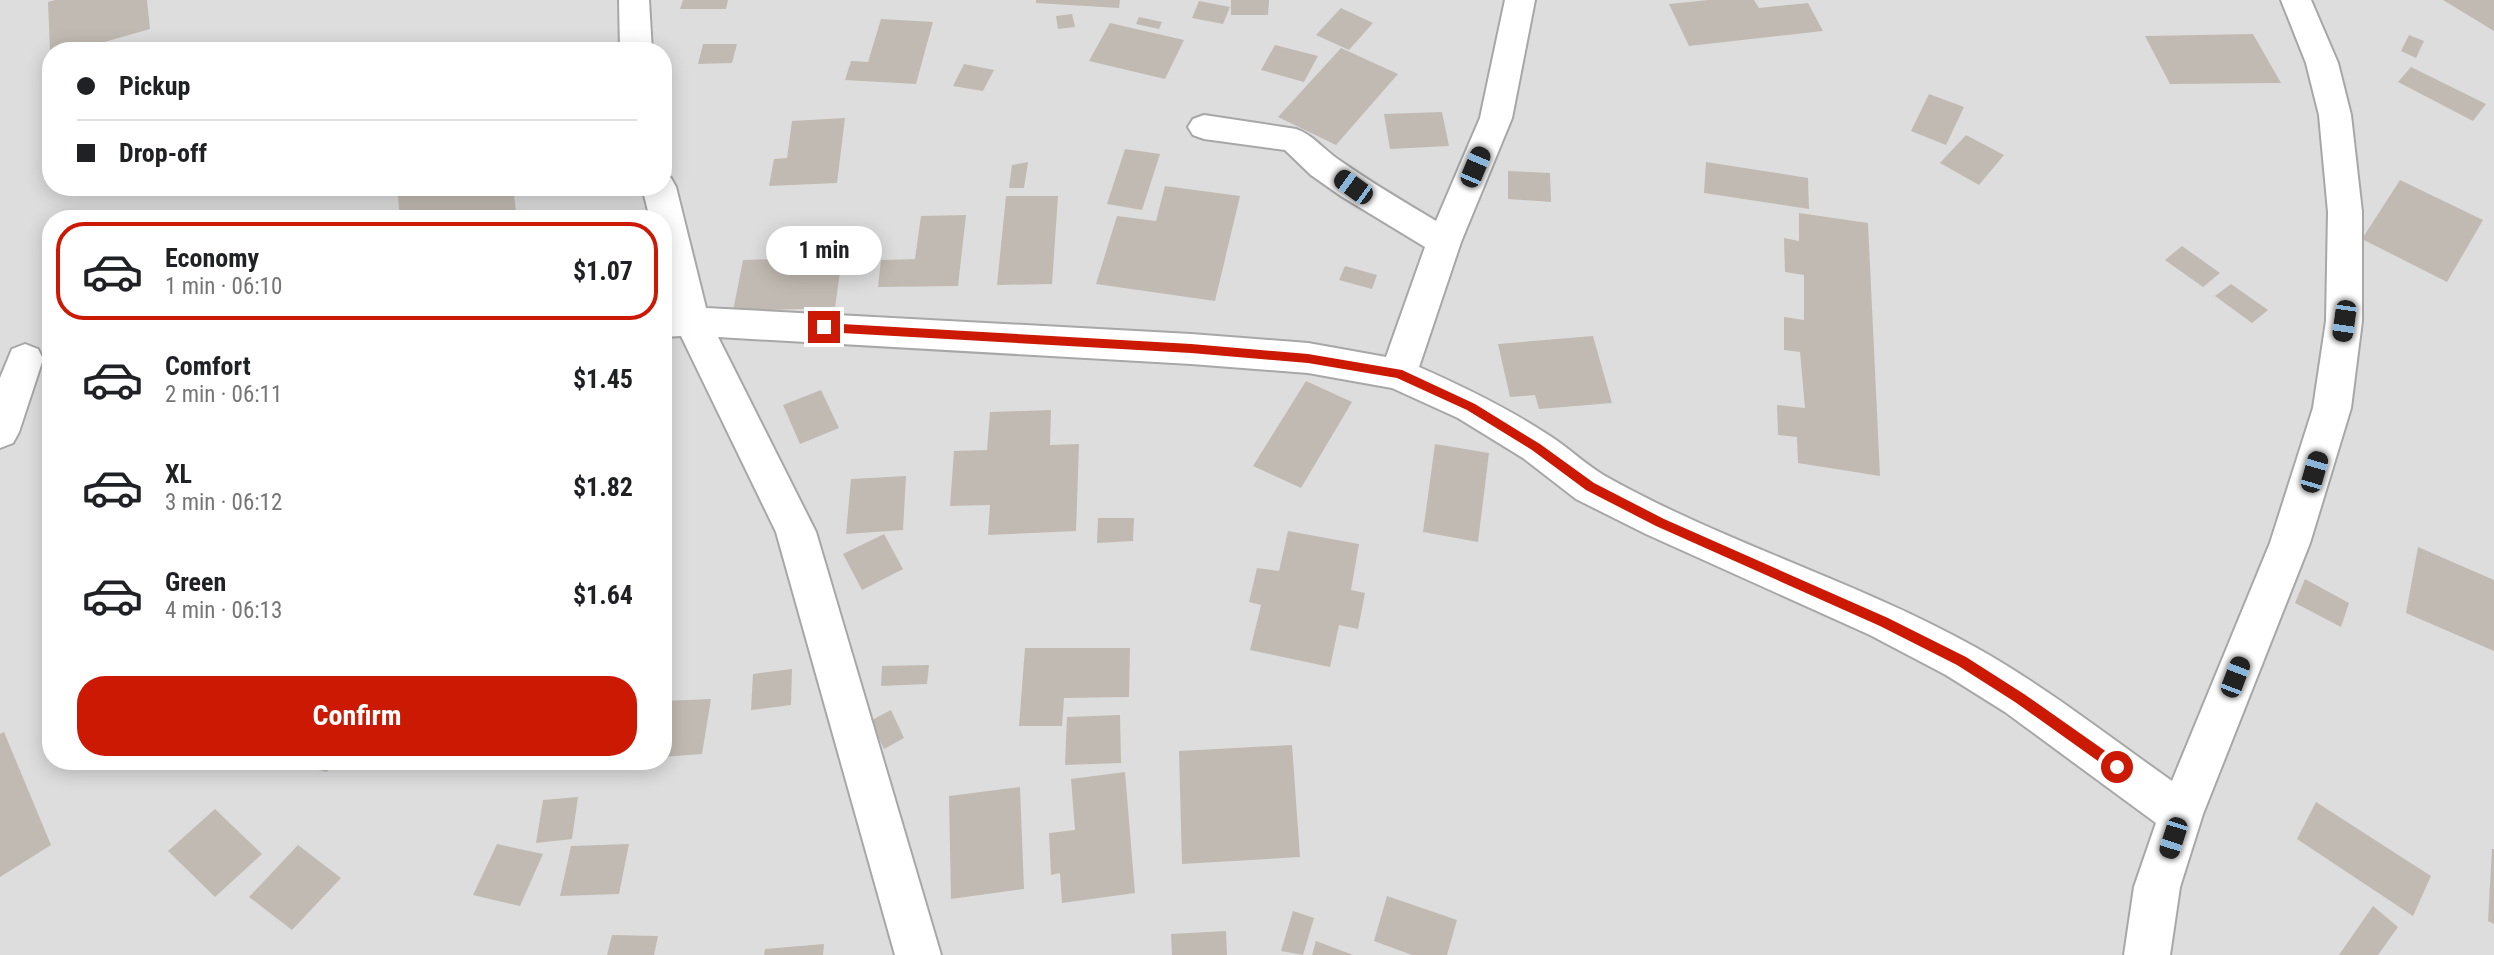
<!DOCTYPE html>
<html lang="en">
<head>
<meta charset="utf-8">
<style>
  :root { --surface:#fff; --page:#f2f2f2; --text:#202124; --muted:#757577; --line:#e0e0e0; --accent:#cb1904 }
  body { margin:0; font-family:"Roboto Condensed",sans-serif; background:var(--page); color:var(--text); height:100vh; display:flex; flex-direction:column; font-size:26px; white-space:nowrap }
  * { box-sizing:border-box; margin:0 }
  p { font-size:23px; color:var(--muted) }
  .icon { flex:none; width:38px; height:38px; fill:none; stroke:currentColor; stroke-width:2; stroke-linecap:round; stroke-linejoin:round }
  .map { position:relative; flex:1; overflow:hidden }
  .side { position:absolute; left:42px; top:210px; width:630px; height:560px; display:flex; flex-direction:column; background:var(--surface); border-radius:28px; box-shadow:0 4px 18px #0003 }
  .side>* { flex:none }
  .guide { position:absolute; left:42px; top:42px; width:630px; height:154px; border-radius:28px; box-shadow:0 4px 18px #0003; display:grid; align-content:center; height:154px; padding:0 35px; background:var(--surface) }
  .end { position:absolute; width:32px; height:32px; margin:-16px; border:9px solid #cb1904; background:#fff; box-shadow:0 0 0 4px #fff }
  .from { border-radius:50% }
  .bubble { position:absolute; height:49px; border-radius:24px; background:var(--surface); box-shadow:0 4px 18px #0003; font-size:23px; font-weight:700; line-height:49px; text-align:center }
  .car { position:absolute; width:21px; height:42px; margin:-21px -10px; border-radius:9px; box-shadow:0 0 5px 2px #0007; background:linear-gradient(#222 24%,#8ab4d8 0 40%,#222 0 76%,#8ab4d8 0 86%,#222 0) }
  .guide b { display:flex; align-items:center; gap:24px; height:66px; font-size:26px }
  .guide b+b { border-top:2px solid var(--line) }
  .guide i { width:18px; height:18px; background:var(--text) }
  ul { padding:12px 0 0; list-style:none }
  li { display:flex; align-items:center; gap:21px; height:98px; margin:0 14px 10px; padding:0 21px; border:4px solid transparent; border-radius:28px }
  li div { flex:1 }
  li b { display:block; font-size:26px }
  li em { font-style:normal; font-weight:700 }
  li.selected { border-color:var(--accent) }
  li>.icon { width:63px; height:63px; stroke-width:1.5 }
  .primary-button { display:flex; gap:14px; margin-top:auto; padding:14px 35px }
  .primary-button a { flex:1; height:80px; border-radius:28px; background:var(--accent); color:#fff; font-size:28px; font-weight:700; line-height:80px; text-align:center }
  .map>svg:first-child { display:block }
</style>
</head>
<body>
<div class="map">
<svg width="2494" height="955" viewBox="0 0 2494 955">
  <rect width="100%" height="100%" fill="#f0eee6"/>
  <path fill="#dedddd" fill-rule="evenodd" d="M0,0H2494V955H0ZM51,51H663V187H51ZM51,219H663V761H51Z"/>
  <g fill="#c1bab2">
    <path d="M55,0H147L150,29L73,51H50L48,2Z"/>
    <path d="M683,0H728L726,9H680Z"/>
    <path d="M1036,0H1120L1119,8L1036,3Z"/>
    <path d="M1231,0H1269L1268,15H1231Z"/>
    <path d="M1709,0H1754L1759,8L1808,3L1823,31L1689,46L1669,4Z"/>
    <path d="M2443,0H2494V31Z"/>
    <path d="M1199,1L1230,7L1223,24L1192,18Z"/>
    <path d="M1341,8L1373,23L1349,50L1316,35Z"/>
    <path d="M1072,14L1075,27L1058,29L1056,16Z"/>
    <path d="M1139,17L1162,22L1159,29L1136,24Z"/>
    <path d="M881,19L933,22L916,84L845,80L851,61L868,62Z"/>
    <path d="M1110,23L1184,40L1165,79L1089,61Z"/>
    <path d="M2253,34L2281,83L2170,84L2145,36Z"/>
    <path d="M2409,35L2424,41L2416,58L2401,51Z"/>
    <path d="M703,44H737L732,63L698,64Z"/>
    <path d="M1275,45L1318,56L1304,82L1261,70Z"/>
    <path d="M1341,48L1398,74L1336,145L1278,117Z"/>
    <path d="M964,64L994,70L983,91L953,86Z"/>
    <path d="M2411,67L2486,104L2473,121L2398,82Z"/>
    <path d="M1929,94L1964,107L1946,145L1911,131Z"/>
    <path d="M1442,112L1449,146L1390,149L1384,114Z"/>
    <path d="M845,118L837,183L769,186L774,159L787,158L792,121Z"/>
    <path d="M1966,135L2004,155L1979,185L1940,163Z"/>
    <path d="M1125,149L1160,154L1142,210L1107,204Z"/>
    <path d="M1028,162L1024,188H1009L1012,165Z"/>
    <path d="M1706,162L1808,178L1809,209L1704,193Z"/>
    <path d="M1508,171L1550,173L1551,202L1508,199Z"/>
    <path d="M2400,180L2483,220L2447,282L2362,239Z"/>
    <path d="M1165,186L1240,196L1215,301L1096,284L1117,216L1156,221Z"/>
    <path d="M397,187H513L516,211L487,219H400Z"/>
    <path d="M1006,196H1058L1052,284L997,285Z"/>
    <path d="M1799,213L1868,223L1880,476L1798,463L1797,437L1778,435L1777,405L1805,408L1800,352L1784,350V317L1804,320V275L1785,272L1784,238L1799,241Z"/>
    <path d="M966,215L958,286L878,287L881,260L915,259L921,216Z"/>
    <path d="M2182,246L2220,273L2203,287L2165,260Z"/>
    <path d="M842,257L835,308L733,311L743,260Z"/>
    <path d="M1345,266L1377,275L1372,289L1339,280Z"/>
    <path d="M2231,284L2268,310L2252,323L2215,296Z"/>
    <path d="M1593,336L1612,403L1539,409L1535,395L1510,397L1498,344Z"/>
    <path d="M1306,381L1352,402L1301,488L1253,466Z"/>
    <path d="M821,390L839,428L800,444L783,405Z"/>
    <path d="M1051,410L1050,445L1079,444L1076,531L988,535L990,505L950,506L954,451L987,450L990,412Z"/>
    <path d="M1435,444L1489,453L1478,542L1423,532Z"/>
    <path d="M906,476L903,530L846,534L851,479Z"/>
    <path d="M1098,518H1134L1133,541L1097,543Z"/>
    <path d="M1288,531L1359,544L1351,590L1365,593L1358,629L1339,625L1330,667L1250,650L1261,605L1249,602L1257,568L1279,571Z"/>
    <path d="M884,534L903,569L862,590L843,554Z"/>
    <path d="M2418,547L2494,580V651L2406,613Z"/>
    <path d="M2305,579L2349,603L2341,627L2295,603Z"/>
    <path d="M1025,648H1130L1129,697L1064,698L1062,726H1019Z"/>
    <path d="M929,665L927,684L881,686L882,666Z"/>
    <path d="M792,669L791,705L751,710L753,674Z"/>
    <path d="M711,699L702,754L663,757V701Z"/>
    <path d="M891,710L904,738L884,749L870,721Z"/>
    <path d="M1120,715L1121,763L1065,765L1067,717Z"/>
    <path d="M4,732L51,845L0,877V734Z"/>
    <path d="M1292,745L1300,857L1182,864L1179,751Z"/>
    <path d="M284,761H333L327,772Z"/>
    <path d="M1125,772L1135,893L1062,903L1060,873L1051,875L1049,833L1075,830L1071,779Z"/>
    <path d="M1020,787L1024,889L951,899L949,796Z"/>
    <path d="M578,797L572,839L536,843L543,800Z"/>
    <path d="M2316,802L2431,876L2413,916L2297,839Z"/>
    <path d="M215,809L262,854L215,897L168,851Z"/>
    <path d="M497,844L543,854L520,906L473,895Z"/>
    <path d="M629,844L619,894L560,896L571,846Z"/>
    <path d="M298,845L341,878L292,930L249,897Z"/>
    <path d="M2492,849H2494V924L2488,921Z"/>
    <path d="M1387,896L1457,920L1447,955H1412L1374,941Z"/>
    <path d="M2373,906L2398,927L2378,955H2339Z"/>
    <path d="M1293,911L1314,918L1303,955L1281,951Z"/>
    <path d="M1226,931L1227,955H1172L1171,934Z"/>
    <path d="M612,935L658,936L654,955H607Z"/>
    <path d="M1316,941L1353,955H1312Z"/>
    <path d="M824,944L823,955H764L765,949Z"/>
  </g>
  <g fill="none" stroke-linecap="round" stroke-linejoin="round">
    <g stroke="#a7a7a7" stroke-width="4">
      <g id="minor">
        <path d="M619,0H649L652,51H620Z"/>
        <path d="M1505,0H1535L1512,118L1461,242L1419,367C1464,387 1508,408 1550,436C1569,448 1586,465 1605,476C1724,543 1857,581 1975,647C2045,686 2108,736 2172,781L2270,543L2313,408L2326,321L2328,212L2319,115L2306,63L2281,0H2311L2338,63L2351,115L2362,212V321L2351,408L2310,543L2203,814L2180,887L2170,955H2124L2134,887L2156,823L2005,712L1946,675L1870,635L1646,534L1576,499L1523,458L1458,418L1392,388L1308,373L1191,364L718,337L816,532L941,955H895L776,532L681,336L663,337V309L670,308L663,278V219H650L642,187H663V176L671,178L676,187L706,308L1191,334L1308,343L1386,357L1425,247L1341,196L1311,175L1285,150L1204,139L1193,135L1188,127L1193,119L1204,115L1296,129C1313,135 1323,149 1339,160C1370,182 1403,201 1436,221L1480,118Z"/>
        <path d="M25,344L38,349L43,359L19,432L13,443L0,448V378L12,349Z"/>
      </g>
    </g>
    <use href="#minor" fill="#fff" fill-rule="evenodd"/>
  </g>
  <path fill="#cb1904" d="M824,323L1191,344L1308,354L1402,370L1475,404L1540,444L1594,483L1664,519L1888,618L1966,657L2024,694L2121,762L2123,767L2117,773L2112,771L2015,702L1957,665L1880,626L1656,526L1586,490L1532,450L1467,410L1397,378L1308,363L1191,353L824,332L819,327Z"/>
</svg>
<i class="end from" style="left:2117px;top:767px"></i>
<i class="end" style="left:824px;top:327px"></i>
<div class="bubble" style="left:766px;top:226px;width:116px">1 min</div>
<i class="car" style="left:1475px;top:167px;rotate:23deg"></i>
<i class="car" style="left:1353px;top:187px;rotate:306deg"></i>
<i class="car" style="left:2344px;top:321px;rotate:188deg"></i>
<i class="car" style="left:2314px;top:472px;rotate:16deg"></i>
<i class="car" style="left:2235px;top:677px;rotate:21deg"></i>
<i class="car" style="left:2173px;top:838px;rotate:198deg"></i>
<div class="guide">
<b><i class="from"></i>Pickup</b>
<b><i></i>Drop-off</b>
</div>
<section class="side">
<ul>
<li class="selected"><svg class="icon" aria-label="car" viewBox="0 0 24 24"><path d="M5 17H2v-5l4-1 3-4h7l3 4 3 1v5h-3M9 17h6M6 11h13"/><circle cx="7" cy="17" r="2"/><circle cx="17" cy="17" r="2"/></svg><div><b>Economy</b><p>1 min · 06:10</p></div><em>$1.07</em></li>
<li><svg class="icon" aria-label="car" viewBox="0 0 24 24"><path d="M5 17H2v-5l4-1 3-4h7l3 4 3 1v5h-3M9 17h6M6 11h13"/><circle cx="7" cy="17" r="2"/><circle cx="17" cy="17" r="2"/></svg><div><b>Comfort</b><p>2 min · 06:11</p></div><em>$1.45</em></li>
<li><svg class="icon" aria-label="car" viewBox="0 0 24 24"><path d="M5 17H2v-5l4-1 3-4h7l3 4 3 1v5h-3M9 17h6M6 11h13"/><circle cx="7" cy="17" r="2"/><circle cx="17" cy="17" r="2"/></svg><div><b>XL</b><p>3 min · 06:12</p></div><em>$1.82</em></li>
<li><svg class="icon" aria-label="car" viewBox="0 0 24 24"><path d="M5 17H2v-5l4-1 3-4h7l3 4 3 1v5h-3M9 17h6M6 11h13"/><circle cx="7" cy="17" r="2"/><circle cx="17" cy="17" r="2"/></svg><div><b>Green</b><p>4 min · 06:13</p></div><em>$1.64</em></li>
</ul>
<div class="primary-button"><a>Confirm</a></div>
</section>
</div>
</body>
</html>
